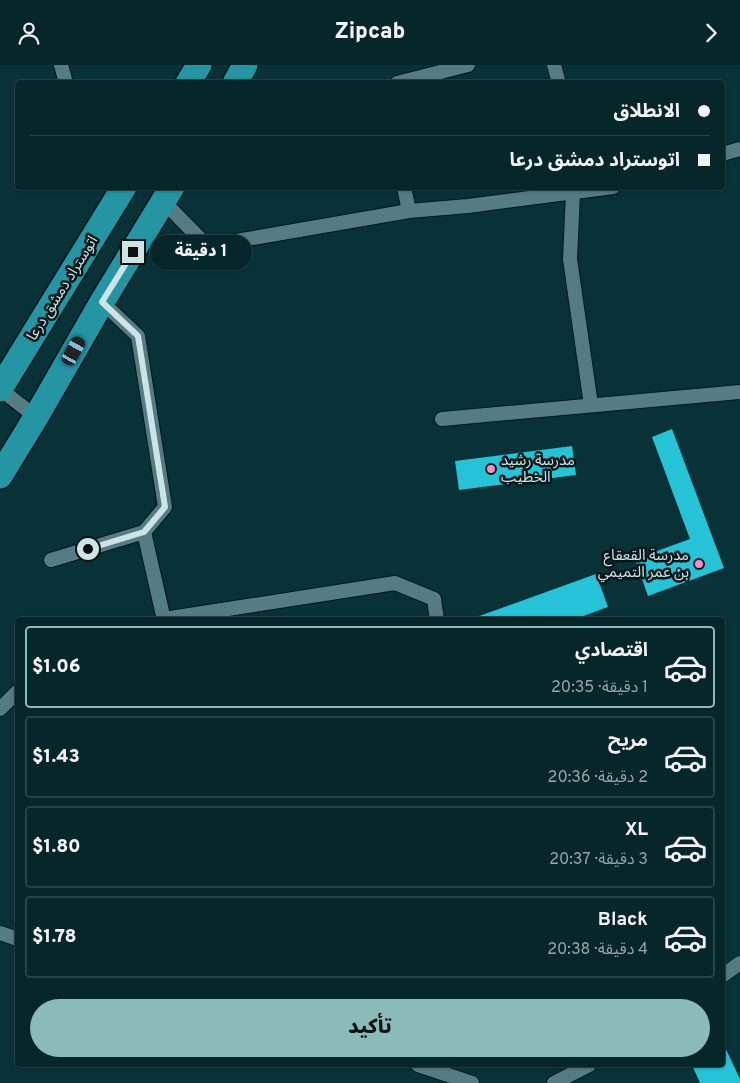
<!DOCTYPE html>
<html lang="ar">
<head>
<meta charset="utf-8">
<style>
  :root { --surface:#07262a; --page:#102e32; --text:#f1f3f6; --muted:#98a5a8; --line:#284347; --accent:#8bbbb9 }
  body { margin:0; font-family:Overpass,"Noto Sans Arabic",sans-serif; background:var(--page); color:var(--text); direction:rtl; height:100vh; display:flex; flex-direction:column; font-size:19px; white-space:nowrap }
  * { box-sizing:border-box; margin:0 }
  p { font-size:16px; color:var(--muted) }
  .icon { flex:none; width:28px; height:28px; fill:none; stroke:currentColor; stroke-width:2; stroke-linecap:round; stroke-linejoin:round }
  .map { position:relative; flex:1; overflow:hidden; direction:ltr }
  .drawer { position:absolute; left:15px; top:552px; width:710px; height:450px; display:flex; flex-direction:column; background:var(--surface); border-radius:5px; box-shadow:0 1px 4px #0004,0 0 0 1px var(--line); direction:rtl }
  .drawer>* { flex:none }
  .banner { position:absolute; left:15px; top:15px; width:710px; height:110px; border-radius:5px; box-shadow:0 1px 4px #0004,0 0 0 1px var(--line); direction:rtl; display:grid; align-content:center; height:110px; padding:0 15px; background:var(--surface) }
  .end { position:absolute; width:22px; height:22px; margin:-11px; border:6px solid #cee3e6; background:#111; box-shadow:0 0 0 2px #111 }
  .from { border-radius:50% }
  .bubble { position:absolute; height:35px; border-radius:18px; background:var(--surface); box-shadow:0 1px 4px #0004,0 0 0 1px var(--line); font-size:16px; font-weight:800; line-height:35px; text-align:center; direction:rtl }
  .car { position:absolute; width:15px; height:30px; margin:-15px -8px; border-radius:6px; box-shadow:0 0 4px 1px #0007; background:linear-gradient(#222 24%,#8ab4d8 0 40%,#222 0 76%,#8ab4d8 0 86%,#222 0) }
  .banner b { display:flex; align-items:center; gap:18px; height:48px; font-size:19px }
  .banner b+b { border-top:1px solid var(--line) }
  .banner i { width:12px; height:12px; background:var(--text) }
  ul { padding:9px 0 0; list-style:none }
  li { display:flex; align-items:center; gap:15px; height:82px; margin:0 10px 8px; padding:0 5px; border:2px solid var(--line); border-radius:5px }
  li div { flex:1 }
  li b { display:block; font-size:19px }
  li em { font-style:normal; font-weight:800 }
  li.active { border-color:var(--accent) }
  li>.icon { width:45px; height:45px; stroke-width:1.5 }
  .cta { display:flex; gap:10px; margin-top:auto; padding:10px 15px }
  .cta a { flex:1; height:58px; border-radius:30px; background:var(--accent); color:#111; font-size:20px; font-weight:800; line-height:58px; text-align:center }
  header { display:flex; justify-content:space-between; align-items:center; height:65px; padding:0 15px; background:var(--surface); font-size:22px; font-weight:800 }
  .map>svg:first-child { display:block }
</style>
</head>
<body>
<header><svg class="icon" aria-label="forward" viewBox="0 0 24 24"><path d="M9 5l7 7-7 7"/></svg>Zipcab<svg class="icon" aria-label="person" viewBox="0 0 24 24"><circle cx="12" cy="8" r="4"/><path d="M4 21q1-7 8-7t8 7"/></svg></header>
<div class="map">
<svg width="740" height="1018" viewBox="0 0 740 1018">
  <rect width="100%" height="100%" fill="#093238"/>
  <g fill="#26c3d6">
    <path d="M672,364L724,503L648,531L635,494L690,474L652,372Z"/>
    <path d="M572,381L576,410L459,425L455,396Z"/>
    <path d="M596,509L608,542L573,555H468Z"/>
    <path d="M722,976L740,1014V1018H700L692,1000H722Z"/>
  </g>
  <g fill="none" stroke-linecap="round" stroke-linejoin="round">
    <g stroke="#00191d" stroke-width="16">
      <g id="street">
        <path d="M61,0L66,18"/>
        <path d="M554,0L559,18"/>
        <path d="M397,18L468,0"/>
        <path d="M722,89L740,84"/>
        <path d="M404,122L409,146"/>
        <path d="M573,128L570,194L591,340"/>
        <path d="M164,137L207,181L409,146L468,141L613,122"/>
        <path d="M0,324L36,352"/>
        <path d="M442,354L740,327"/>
        <path d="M144,467L164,555"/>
        <path d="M51,495L144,467L165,442L138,271L102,237"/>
        <path d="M164,554L395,518L434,534L437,555"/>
        <path d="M0,644L18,626"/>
        <path d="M0,868L18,874"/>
        <path d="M722,911L740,898"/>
        <path d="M418,1000L472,1018"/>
        <path d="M554,1018L589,1000"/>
      </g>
    </g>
    <g stroke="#00191d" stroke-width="28">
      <g id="highway">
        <path d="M188,18L199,0"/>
        <path d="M235,18L245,0"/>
        <path d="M0,324L124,122"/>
        <path d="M0,411L36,352L102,237L172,122"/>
      </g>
    </g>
    <use href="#street" stroke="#557c82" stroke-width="14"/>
    <use href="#highway" stroke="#2595a4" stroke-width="25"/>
  </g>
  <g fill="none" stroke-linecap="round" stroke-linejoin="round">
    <path stroke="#cee3e6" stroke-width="6" d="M88,484L144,467L165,442L138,271L102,237L133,187"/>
  </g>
  <g fill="#fb8fc5" stroke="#07171a" stroke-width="2">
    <circle cx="491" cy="404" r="5"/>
    <circle cx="699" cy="499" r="5"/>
  </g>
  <g text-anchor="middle" stroke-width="5" stroke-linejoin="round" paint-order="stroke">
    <g font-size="15" fill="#cee3e6" stroke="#07171a">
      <text transform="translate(62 223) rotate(-58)" y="5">اتوستراد دمشق درعا</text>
    </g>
    <g font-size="15" fill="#cee3e6" stroke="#07171a" text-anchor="start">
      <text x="501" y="400">مدرسة رشيد<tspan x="501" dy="17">الخطيب</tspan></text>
      <text x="689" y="495" text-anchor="end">مدرسة القعقاع<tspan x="689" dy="17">بن عمر التميمي</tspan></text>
    </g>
  </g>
</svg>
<i class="end from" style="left:88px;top:484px"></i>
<i class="end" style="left:133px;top:187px"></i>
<div class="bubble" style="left:150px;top:170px;width:102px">1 دقيقة</div>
<i class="car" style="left:74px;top:286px;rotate:29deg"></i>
<div class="banner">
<b><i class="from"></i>الانطلاق</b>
<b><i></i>اتوستراد دمشق درعا</b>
</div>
<section class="drawer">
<ul>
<li class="active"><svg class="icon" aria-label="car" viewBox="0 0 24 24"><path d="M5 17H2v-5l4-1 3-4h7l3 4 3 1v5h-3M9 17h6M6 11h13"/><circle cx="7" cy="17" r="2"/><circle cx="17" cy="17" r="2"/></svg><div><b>اقتصادي</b><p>1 دقيقة · 20:35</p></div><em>$1.06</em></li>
<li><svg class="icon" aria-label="car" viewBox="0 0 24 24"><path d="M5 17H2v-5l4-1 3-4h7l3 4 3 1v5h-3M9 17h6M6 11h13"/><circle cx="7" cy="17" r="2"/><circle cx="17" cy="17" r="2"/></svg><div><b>مريح</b><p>2 دقيقة · 20:36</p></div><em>$1.43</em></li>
<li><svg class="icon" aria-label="car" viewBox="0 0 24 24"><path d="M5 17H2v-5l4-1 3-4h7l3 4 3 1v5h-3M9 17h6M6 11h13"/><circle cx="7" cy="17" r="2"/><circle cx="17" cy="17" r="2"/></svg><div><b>XL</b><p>3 دقيقة · 20:37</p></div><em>$1.80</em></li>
<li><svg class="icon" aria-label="car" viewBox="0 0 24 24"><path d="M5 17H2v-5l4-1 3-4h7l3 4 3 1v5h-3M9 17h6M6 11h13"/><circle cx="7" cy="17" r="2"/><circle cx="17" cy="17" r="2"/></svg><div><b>Black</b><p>4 دقيقة · 20:38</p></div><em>$1.78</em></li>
</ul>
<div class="cta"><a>تأكيد</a></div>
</section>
</div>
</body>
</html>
